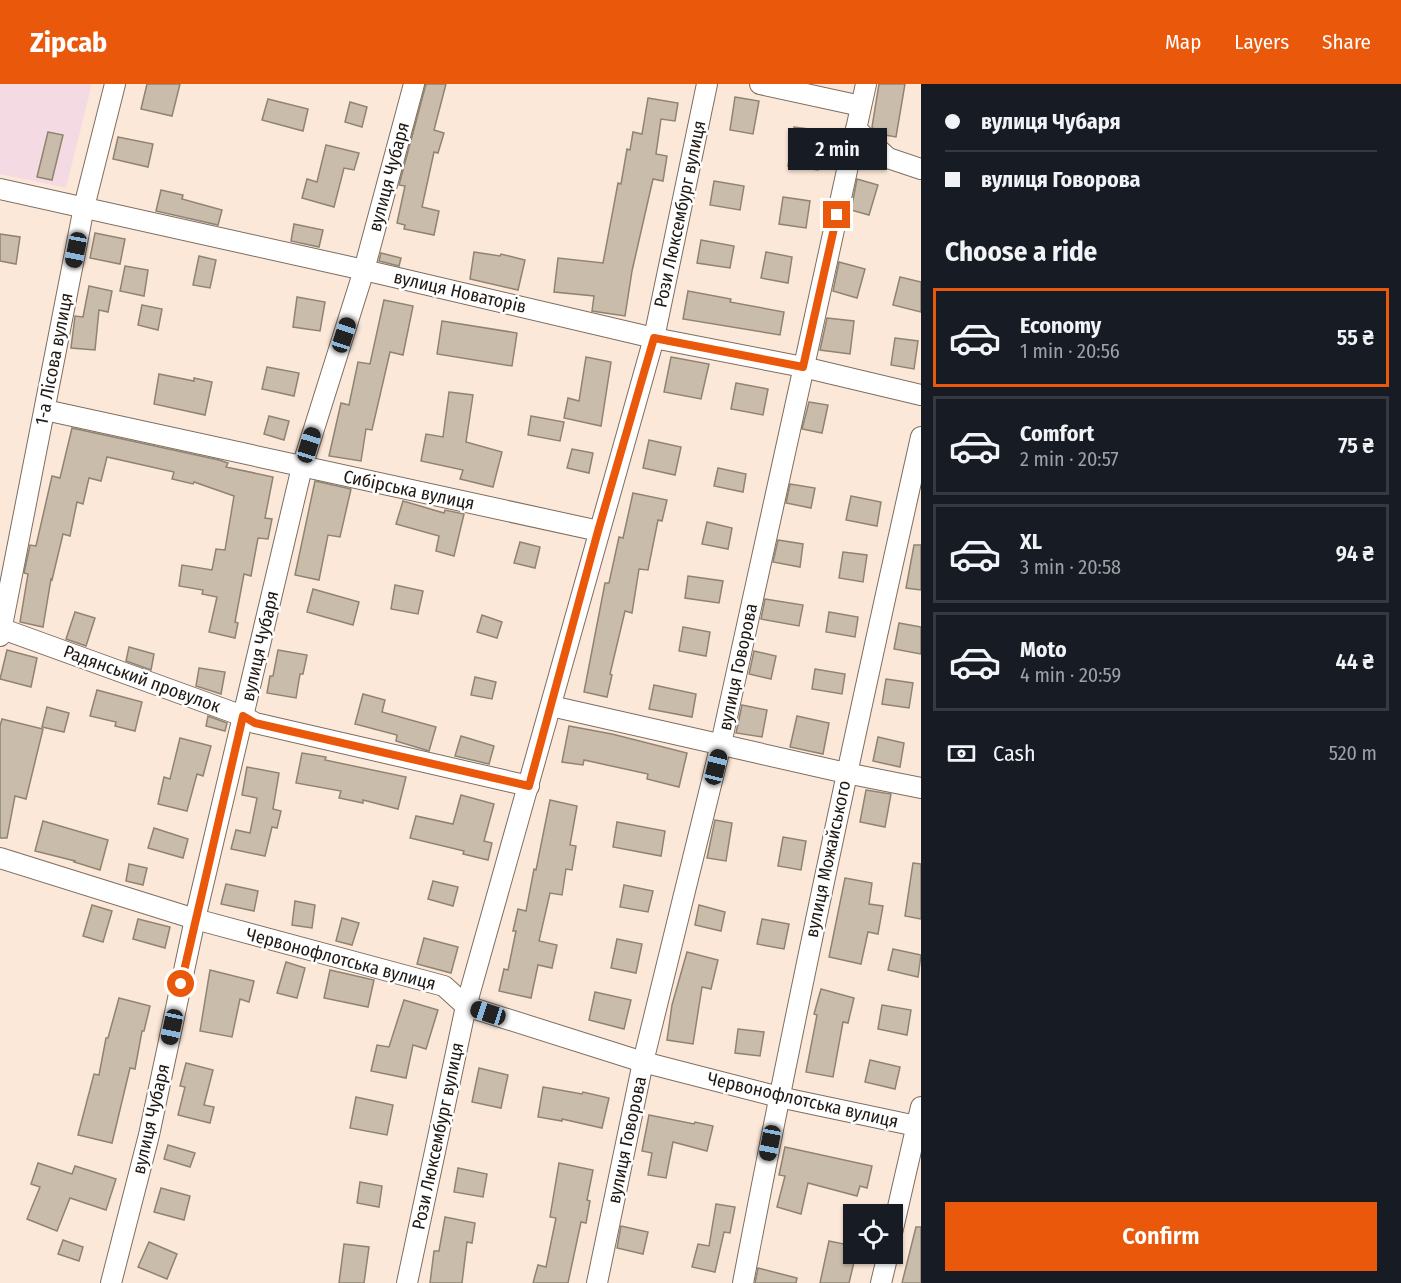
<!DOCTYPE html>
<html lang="en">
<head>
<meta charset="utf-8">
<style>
  :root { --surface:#171b24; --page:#242831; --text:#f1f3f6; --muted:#9ea1a6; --line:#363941; --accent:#ea580c }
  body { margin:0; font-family:"Fira Sans Condensed",sans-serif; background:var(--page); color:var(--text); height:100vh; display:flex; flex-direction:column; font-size:22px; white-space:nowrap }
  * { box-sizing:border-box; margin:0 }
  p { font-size:20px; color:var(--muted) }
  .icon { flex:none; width:33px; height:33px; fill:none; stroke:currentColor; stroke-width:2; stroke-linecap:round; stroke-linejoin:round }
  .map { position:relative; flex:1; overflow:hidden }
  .drawer { display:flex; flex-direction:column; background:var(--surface); width:480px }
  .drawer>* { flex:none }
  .guide { display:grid; align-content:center; height:132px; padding:0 24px; background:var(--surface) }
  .buttons { position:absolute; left:843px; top:1120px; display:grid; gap:12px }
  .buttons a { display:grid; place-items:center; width:60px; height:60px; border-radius:0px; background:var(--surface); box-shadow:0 2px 4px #0004; font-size:30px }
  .end { position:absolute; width:27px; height:27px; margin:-14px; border:8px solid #ea580c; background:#fff; box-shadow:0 0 0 3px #fff }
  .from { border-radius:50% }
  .bubble { position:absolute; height:42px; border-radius:0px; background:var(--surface); box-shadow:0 2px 4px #0004; font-size:20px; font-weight:600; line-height:42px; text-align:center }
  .car { position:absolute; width:18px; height:36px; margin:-18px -9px; border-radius:8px; box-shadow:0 0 4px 2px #0007; background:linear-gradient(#222 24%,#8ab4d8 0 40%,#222 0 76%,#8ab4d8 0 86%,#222 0) }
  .guide b { display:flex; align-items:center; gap:21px; height:57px; font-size:22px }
  .guide b+b { border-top:2px solid var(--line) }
  .guide i { width:15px; height:15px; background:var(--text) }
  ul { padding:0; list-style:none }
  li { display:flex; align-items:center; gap:18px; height:99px; margin:0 12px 9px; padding:0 12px; border:3px solid var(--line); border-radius:0px }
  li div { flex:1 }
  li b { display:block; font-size:22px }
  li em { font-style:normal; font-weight:600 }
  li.on { border-color:var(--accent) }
  li>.icon { width:54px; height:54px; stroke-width:1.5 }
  h2 { padding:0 24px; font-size:27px; line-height:72px }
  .pay { display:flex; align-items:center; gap:15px; height:66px; padding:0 24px; font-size:22px }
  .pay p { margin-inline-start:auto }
  .button { display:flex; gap:12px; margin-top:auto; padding:12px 24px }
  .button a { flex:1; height:69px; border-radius:0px; background:var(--accent); color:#fff; font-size:24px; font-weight:600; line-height:69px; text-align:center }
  header { display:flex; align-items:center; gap:36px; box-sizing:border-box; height:84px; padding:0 30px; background:var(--accent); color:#fff }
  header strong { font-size:28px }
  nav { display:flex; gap:33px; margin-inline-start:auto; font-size:21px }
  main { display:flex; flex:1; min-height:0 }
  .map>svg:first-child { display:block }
</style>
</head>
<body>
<header>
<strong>Zipcab</strong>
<nav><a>Map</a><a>Layers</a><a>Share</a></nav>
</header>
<main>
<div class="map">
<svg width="921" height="1199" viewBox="0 0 921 1199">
  <rect width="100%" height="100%" fill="#fce8d9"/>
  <path fill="#f4dbe3" d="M0,0H92L66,104L0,90Z"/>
  <g fill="#cabcaa" stroke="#8f8371" stroke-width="1.5">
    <path d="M147,0H180L172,32L141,25Z"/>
    <path d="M426,0H446L434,46L444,49L438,69L434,68L422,123L439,127L434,151L404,145L405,141L397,139L405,102L399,101Z"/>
    <path d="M879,0H905L896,53L879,50L872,43Z"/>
    <path d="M735,13L759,17L753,50L730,46Z"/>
    <path d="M648,14L678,19L675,37L661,35L656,70L667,72L663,97L653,95L632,187L625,232L592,227L594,212L554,208L558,174L603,179L618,99L621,100L627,65L630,66L633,48L642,50Z"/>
    <path d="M268,15L308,25L303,47L262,36Z"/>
    <path d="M350,18L367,23L362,43L345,38Z"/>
    <path d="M794,43L823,47L818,86L788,82Z"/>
    <path d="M48,48L63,51L52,96L37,93Z"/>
    <path d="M118,53L153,60L148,83L113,75Z"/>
    <path d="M326,61L359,69L354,86L344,84L334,123L302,114L307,95L317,98Z"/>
    <path d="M857,95L878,101L869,131L851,126Z"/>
    <path d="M714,97L744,102L740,126L710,121Z"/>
    <path d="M161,106L183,111L182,115L222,126L218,141L156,127Z"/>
    <path d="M783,113L810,117L806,144L779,140Z"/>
    <path d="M294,140L323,146L319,163L291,157Z"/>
    <path d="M95,149L125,155L120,180L90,174Z"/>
    <path d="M0,150L20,153L16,180L0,177Z"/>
    <path d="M701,156L734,162L730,184L697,179Z"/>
    <path d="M474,168L500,172L501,170L525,176L518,206L470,195Z"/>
    <path d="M766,168L792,173L788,199L761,194Z"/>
    <path d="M381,169L401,174L399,182L379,177Z"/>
    <path d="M199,172L216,176L210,204L193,201Z"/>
    <path d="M839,178L865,185L857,214L833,207Z"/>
    <path d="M125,182L148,186L144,212L120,207Z"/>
    <path d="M900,193L921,198V228L893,221Z"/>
    <path d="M89,202L112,207L108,228L99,226L95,266L71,264L75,232L83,233Z"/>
    <path d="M688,207L731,215L730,218L784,228L780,251L683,235Z"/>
    <path d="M297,213L325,218L320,247L293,243Z"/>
    <path d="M384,216L413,222L403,271L390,268L372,346L366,345L361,377L329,372L341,319L349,321L358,278L370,280Z"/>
    <path d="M142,221L162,225L158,246L138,241Z"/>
    <path d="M827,234L854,237L850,270L820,266Z"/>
    <path d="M442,237L517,249L512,282L437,270Z"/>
    <path d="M895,254L918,257L914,285L891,281Z"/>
    <path d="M586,273L611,278L601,342L564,334L568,314L579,317Z"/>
    <path d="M671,273L709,280L701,315L664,308Z"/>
    <path d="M267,283L299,289L294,312L262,305Z"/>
    <path d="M159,290L194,297V294L212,298L205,331L154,320Z"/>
    <path d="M736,299L768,305L763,331L731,325Z"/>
    <path d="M449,308L473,311L466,358L502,368L493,403L460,395L463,386L421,377L426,350L443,353Z"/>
    <path d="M809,318L828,321L822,349L802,345Z"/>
    <path d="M269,332L289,337L284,356L264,350Z"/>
    <path d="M531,332L564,338L560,357L528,351Z"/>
    <path d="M72,344L219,376L228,379L226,383L273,393L265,434L272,435L268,455L258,454L251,492L244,490L235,538L238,539L235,554L209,548L217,513L202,510L203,506L179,502L182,481L212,486L216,465L225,466L234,412L194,398L193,400L172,395L174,388L107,373L101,397L89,394L83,420L77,418L70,452L63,450L52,496L51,495L43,543L20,538L28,490L24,489L30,461L36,462L52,392L60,394Z"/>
    <path d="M649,356L681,363L675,391L643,384Z"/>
    <path d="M572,365L593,369L589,389L567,384Z"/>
    <path d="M718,384L746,390L743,408L714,402Z"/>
    <path d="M315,397L351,405L340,453L328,451L319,496L295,491Z"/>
    <path d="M790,400L815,404L811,424L786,419Z"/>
    <path d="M633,409L667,416L662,437L658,436L648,486L639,485L632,529L625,527L610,590L612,591L607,613L584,608L605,499H609L619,453L623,454Z"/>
    <path d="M851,412L881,418L877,442L846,436Z"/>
    <path d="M403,417L444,429L445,426L464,430L454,472L436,467L439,452L396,440Z"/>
    <path d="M707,438L732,444L728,465L702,460Z"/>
    <path d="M778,456L803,460L800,483L773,478Z"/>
    <path d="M520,458L540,463L535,484L514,479Z"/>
    <path d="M914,461H921V506L906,504Z"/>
    <path d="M843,468L867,471L863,498L839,494Z"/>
    <path d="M688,492L723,497L719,519L685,514Z"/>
    <path d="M395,501L423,507L418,530L391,525Z"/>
    <path d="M313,505L359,518L353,541L307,528Z"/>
    <path d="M765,515L803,521L799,542L761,535Z"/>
    <path d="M75,528L95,534L86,562L66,555Z"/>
    <path d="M829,528L858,533L855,553L826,548Z"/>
    <path d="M482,531L502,538L497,554L477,548Z"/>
    <path d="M899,539L921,543V570L894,565Z"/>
    <path d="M683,543L710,548L706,572L679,567Z"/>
    <path d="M129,563L154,570L151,586L126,577Z"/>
    <path d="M7,566L37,574L31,603L0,595Z"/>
    <path d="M278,566L307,571L303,590H300L296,614L267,609L270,592H273Z"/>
    <path d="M754,567L776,572L771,595L749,590Z"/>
    <path d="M199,584L225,588L221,610L196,602Z"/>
    <path d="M815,585L845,590L842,610L812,605Z"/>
    <path d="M475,593L496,598L492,615L471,611Z"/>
    <path d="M886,595L913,599L909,624L882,620Z"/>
    <path d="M654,601L696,610L692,633L649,625Z"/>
    <path d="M97,606L142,618L135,647L115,642L116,638L90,632Z"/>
    <path d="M363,610L385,616L382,628L436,643L429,667L396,657L397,651L355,640Z"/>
    <path d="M742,621L767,626L762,653L736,649Z"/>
    <path d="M47,623L69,629L64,648L42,643Z"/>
    <path d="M208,632L227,639L225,647L206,642Z"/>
    <path d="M797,632L829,639L823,670L790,663Z"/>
    <path d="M2,635L43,645L26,715L15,712L7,754H0V642Z"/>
    <path d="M569,642L612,650L687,669L679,703L647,695L648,690L584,676L583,681L562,678Z"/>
    <path d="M461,652L494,662L489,680L455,672Z"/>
    <path d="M878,653L904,659L900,683L873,677Z"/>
    <path d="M180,654L211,662L203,692L197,690L187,727L158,720L164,693L170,695Z"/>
    <path d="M302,669L326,673L325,676L406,693L398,725L363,716V719L339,714L341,707L296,699Z"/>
    <path d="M247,683L279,689L273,725L281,727L277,744L272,743L265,772L231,765L236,746L250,749L257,714L242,711Z"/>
    <path d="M866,706L891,710L885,743L860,738Z"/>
    <path d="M461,711L494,720L484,757L492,759L488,776L463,770L464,767L410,754L416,732L453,740Z"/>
    <path d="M550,716L577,722L570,761L576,762L572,786L566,785L562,811L550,809L539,857L557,861L552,884L538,881L531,914L499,907L504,885L508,886L516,847H513L518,825L526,827L534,785L536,786Z"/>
    <path d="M715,736L732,739L726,777L707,774Z"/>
    <path d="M43,737L108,756L100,786L74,778L75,777L35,767Z"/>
    <path d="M617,738L665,747L661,772L613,763Z"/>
    <path d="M154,744L188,755L183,774L148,764Z"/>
    <path d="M783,753L806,757L801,786L778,782Z"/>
    <path d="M913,779L921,780V835L905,832Z"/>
    <path d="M129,780L147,784L143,801L126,797Z"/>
    <path d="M845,794L872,799L869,820L883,822L878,850L868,848L861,880L829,873Z"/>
    <path d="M433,797L458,803L453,822L428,815Z"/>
    <path d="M226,800L258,807L254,827L221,820Z"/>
    <path d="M624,801L653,807L648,828L620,823Z"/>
    <path d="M295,817L315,821L312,844L292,841Z"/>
    <path d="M92,821L112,827L103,858L83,852Z"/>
    <path d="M699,821L725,828L721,847L695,841Z"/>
    <path d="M342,834L359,839L352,861L336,857Z"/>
    <path d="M138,835L170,843L165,864L133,855Z"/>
    <path d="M762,835L789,840L784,865L757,860Z"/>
    <path d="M424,854L458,863L451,889L417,880Z"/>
    <path d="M617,855L642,860L636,889L611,884Z"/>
    <path d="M893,865L921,871L918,893L888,886Z"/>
    <path d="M687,868L718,876L711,905L702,903L693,960L667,956L672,921Z"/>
    <path d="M286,878L305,884L297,914L277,909Z"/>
    <path d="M210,886L254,897L249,918L240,915L232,953L200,947Z"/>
    <path d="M330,886L374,896L368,923L324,914Z"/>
    <path d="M821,905L854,914L848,939L843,938L833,993L806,988L817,931L814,930Z"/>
    <path d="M595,908L631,916L624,945L589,936Z"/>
    <path d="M119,914L150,922L144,947H142L135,985L130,984L112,1059L78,1051L94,990L99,991L106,954H108Z"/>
    <path d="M404,916L438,926L426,965L413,961L406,994L371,987L377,961L389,963Z"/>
    <path d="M882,921L911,926L907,951L878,945Z"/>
    <path d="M738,945L764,948L760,972L735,969Z"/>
    <path d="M870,976L900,983L895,1005L865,998Z"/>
    <path d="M186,979L213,986L204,1021L214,1023L210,1039L178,1031L185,1003L180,1002Z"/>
    <path d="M479,984L508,991L501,1024L472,1018Z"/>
    <path d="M543,1003L582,1010L583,1008L609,1014L602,1044L562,1035V1037L538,1033Z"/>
    <path d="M356,1013L393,1021L387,1051L350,1044Z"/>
    <path d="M649,1031L694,1040L695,1038L713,1042L707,1067L673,1058L666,1094L648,1091L652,1069L642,1067Z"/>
    <path d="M168,1061L195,1069L190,1083L164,1075Z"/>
    <path d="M785,1063L872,1082L867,1104L860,1102L857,1112L808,1099L801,1130L777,1123L785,1092L779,1091Z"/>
    <path d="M38,1079L72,1090L75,1082L116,1095L106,1126L70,1114L57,1147L27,1135L40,1103L31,1100Z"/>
    <path d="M559,1079L593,1086L587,1116L590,1117L586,1139L581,1138L568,1199H533L538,1181L546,1183L556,1134L550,1133Z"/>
    <path d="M458,1084L487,1090L483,1113L454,1108Z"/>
    <path d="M360,1098L382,1102L379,1123L357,1119Z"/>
    <path d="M161,1104L190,1112L184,1136L154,1128Z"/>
    <path d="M716,1120L735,1123L730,1149L724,1148L715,1188L692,1183L698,1160L709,1162Z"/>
    <path d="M445,1133L475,1139L472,1159L467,1158L462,1199H430L434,1167H439Z"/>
    <path d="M621,1142L648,1148L643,1170L617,1164Z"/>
    <path d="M916,1143H921V1199H902Z"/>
    <path d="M63,1156L83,1163L79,1177L58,1170Z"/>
    <path d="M829,1157L854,1162V1170H856L849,1199H820Z"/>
    <path d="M149,1158L177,1170L167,1195L138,1183Z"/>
    <path d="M344,1160L369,1163L364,1199H339Z"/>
    <path d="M758,1184L797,1194L796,1199H755Z"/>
  </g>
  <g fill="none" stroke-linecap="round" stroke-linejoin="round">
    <g stroke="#7e6d5f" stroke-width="22">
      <g id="minor">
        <path d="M760,0L861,22"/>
        <path d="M856,45L888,74L921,85"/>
        <path d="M0,105L364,186L654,254L803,283L921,311"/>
        <path d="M45,326L599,447"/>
        <path d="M0,544L243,632L255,639L529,702"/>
        <path d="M0,552L84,123L115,0"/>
        <path d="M551,622L846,689L921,704"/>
        <path d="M0,774L195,835L444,902L466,922L643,978L779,1013L921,1043"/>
        <path d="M892,1149L921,1023"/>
        <path d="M111,1199L149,1051L195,835L302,383L364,186L414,0"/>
        <path d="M407,1199L466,922L654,254L707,0"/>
        <path d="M597,1199L643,978L721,660L866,0"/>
        <path d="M743,1199C797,916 858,634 921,353"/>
        <path d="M881,1199L888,1170"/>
      </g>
    </g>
    <use href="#minor" stroke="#fff" stroke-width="20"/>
  </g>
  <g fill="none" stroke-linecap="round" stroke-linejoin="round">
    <path stroke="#ea580c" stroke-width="8" d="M181,900L243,632L255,639L529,702L598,447L654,254L803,283L837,131"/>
  </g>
  <g text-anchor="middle" stroke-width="5" stroke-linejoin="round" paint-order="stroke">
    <g font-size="18" fill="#1f1813" stroke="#fff">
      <text transform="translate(389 93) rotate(-75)" y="6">вулиця Чубаря</text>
      <text transform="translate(680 130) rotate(-78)" y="6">Рози Люксембург вулиця</text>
      <text transform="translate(460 208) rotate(13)" y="6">вулиця Новаторів</text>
      <text transform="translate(54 275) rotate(-79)" y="6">1-а Лісова вулиця</text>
      <text transform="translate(409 406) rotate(12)" y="6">Сибірська вулиця</text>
      <text transform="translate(260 562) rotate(-77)" y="6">вулиця Чубаря</text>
      <text transform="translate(738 583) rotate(-78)" y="6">вулиця Говорова</text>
      <text transform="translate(142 595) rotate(20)" y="6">Радянський провулок</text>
      <text transform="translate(828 775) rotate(-78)" y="6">вулиця Можайського</text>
      <text transform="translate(341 875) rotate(15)" y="6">Червонофлотська вулиця</text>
      <text transform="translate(803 1016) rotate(13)" y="6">Червонофлотська вулиця</text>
      <text transform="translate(151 1035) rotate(-77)" y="6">вулиця Чубаря</text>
      <text transform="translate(438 1052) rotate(-78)" y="6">Рози Люксембург вулиця</text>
      <text transform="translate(627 1056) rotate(-78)" y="6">вулиця Говорова</text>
    </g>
  </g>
</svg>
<div class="buttons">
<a><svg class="icon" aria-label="locate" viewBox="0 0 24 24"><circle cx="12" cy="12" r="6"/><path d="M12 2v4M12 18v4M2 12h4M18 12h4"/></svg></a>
</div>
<i class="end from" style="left:181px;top:900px"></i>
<i class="end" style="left:837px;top:131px"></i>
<div class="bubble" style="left:788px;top:44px;width:99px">2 min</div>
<i class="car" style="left:76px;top:166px;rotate:191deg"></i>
<i class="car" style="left:344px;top:251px;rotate:18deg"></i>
<i class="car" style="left:309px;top:361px;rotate:17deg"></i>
<i class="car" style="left:716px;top:683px;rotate:14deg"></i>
<i class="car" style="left:488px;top:929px;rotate:288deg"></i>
<i class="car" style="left:172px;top:943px;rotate:192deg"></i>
<i class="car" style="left:770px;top:1059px;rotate:191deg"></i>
</div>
<section class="drawer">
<div class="guide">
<b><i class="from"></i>вулиця Чубаря</b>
<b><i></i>вулиця Говорова</b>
</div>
<h2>Choose a ride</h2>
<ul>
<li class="on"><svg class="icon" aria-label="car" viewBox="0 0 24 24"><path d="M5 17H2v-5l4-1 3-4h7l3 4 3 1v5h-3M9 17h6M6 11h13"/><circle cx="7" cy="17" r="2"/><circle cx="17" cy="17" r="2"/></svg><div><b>Economy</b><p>1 min · 20:56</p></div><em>55 ₴</em></li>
<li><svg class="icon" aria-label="car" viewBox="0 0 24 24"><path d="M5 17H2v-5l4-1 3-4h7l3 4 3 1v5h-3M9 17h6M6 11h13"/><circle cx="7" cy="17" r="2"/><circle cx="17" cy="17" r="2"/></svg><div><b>Comfort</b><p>2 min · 20:57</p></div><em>75 ₴</em></li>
<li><svg class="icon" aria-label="car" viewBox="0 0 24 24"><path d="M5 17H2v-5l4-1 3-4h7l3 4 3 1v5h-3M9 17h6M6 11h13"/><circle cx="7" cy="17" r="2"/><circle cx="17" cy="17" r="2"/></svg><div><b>XL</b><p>3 min · 20:58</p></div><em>94 ₴</em></li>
<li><svg class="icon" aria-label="car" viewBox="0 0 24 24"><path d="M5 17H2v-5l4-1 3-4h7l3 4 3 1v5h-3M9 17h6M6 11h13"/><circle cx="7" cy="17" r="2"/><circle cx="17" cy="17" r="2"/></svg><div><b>Moto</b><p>4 min · 20:59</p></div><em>44 ₴</em></li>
</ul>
<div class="pay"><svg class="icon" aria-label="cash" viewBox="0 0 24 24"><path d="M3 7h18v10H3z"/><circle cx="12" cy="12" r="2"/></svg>Cash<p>520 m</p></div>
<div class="button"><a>Confirm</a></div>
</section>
</main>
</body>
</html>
